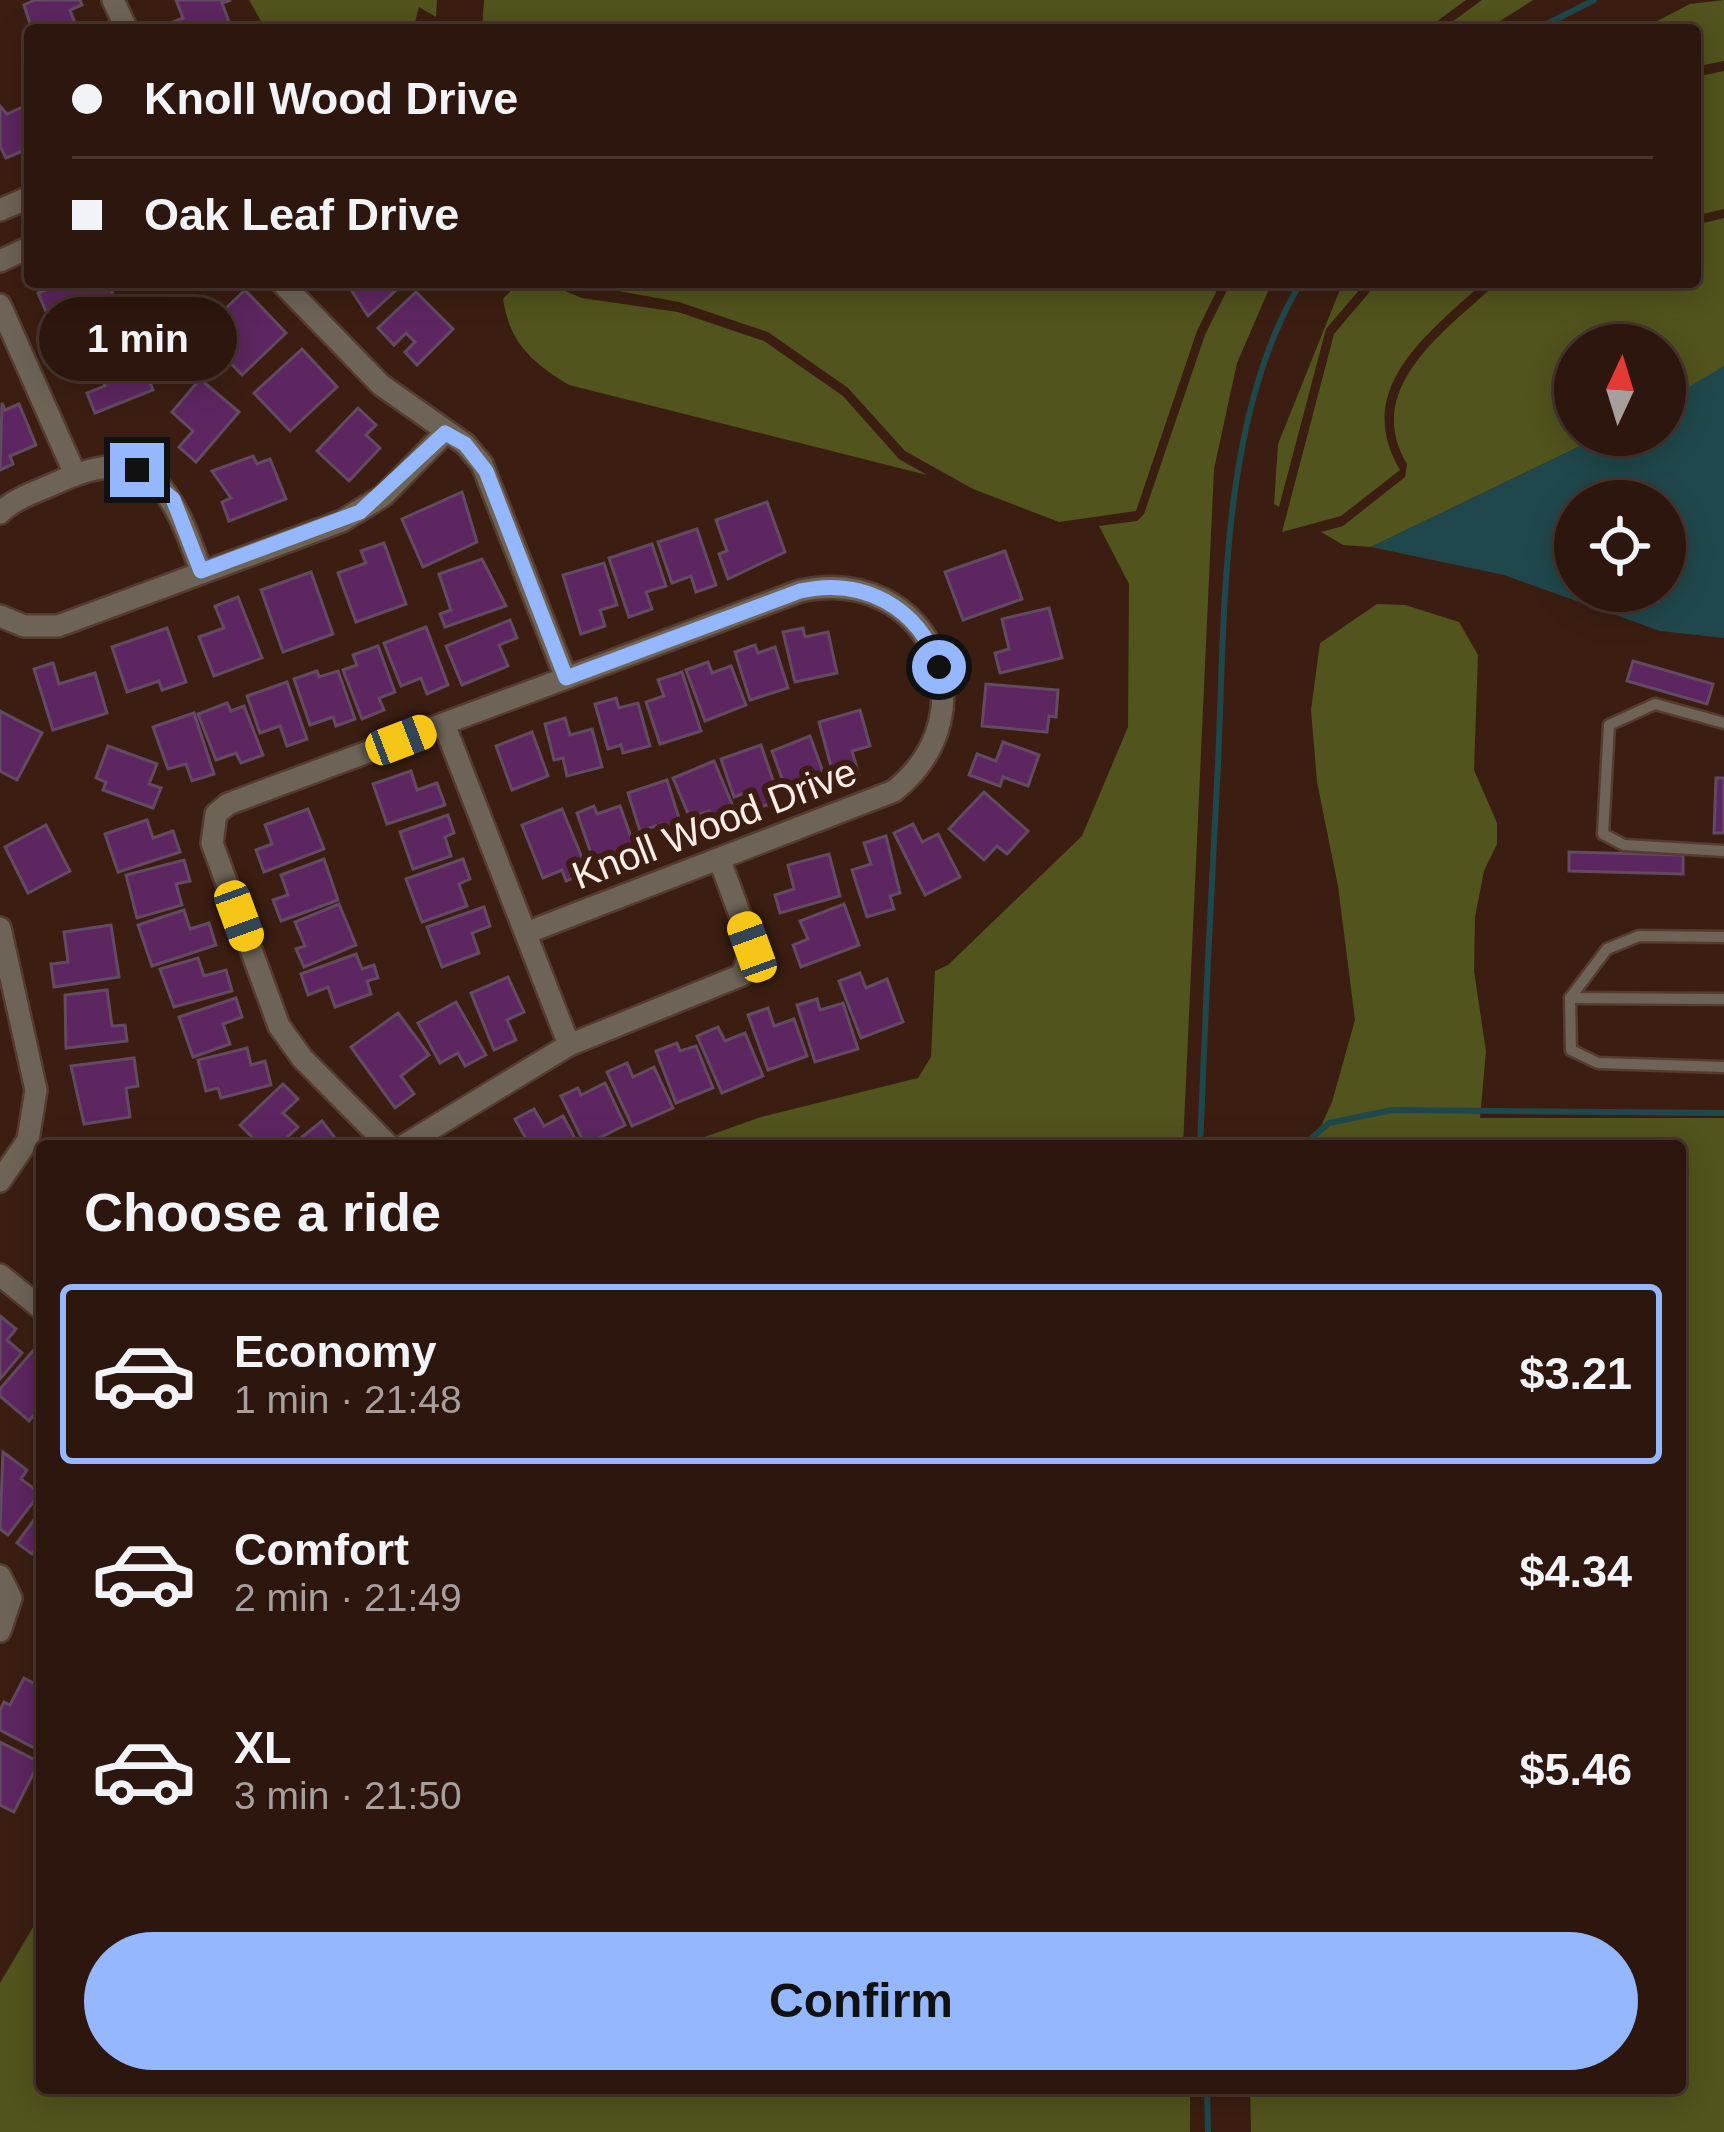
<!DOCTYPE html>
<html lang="en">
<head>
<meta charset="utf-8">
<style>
  :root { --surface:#2c160d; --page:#38231b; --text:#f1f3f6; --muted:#a69f9d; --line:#48352e; --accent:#94b7fd }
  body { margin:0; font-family:Arial,sans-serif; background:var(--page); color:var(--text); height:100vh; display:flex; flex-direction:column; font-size:45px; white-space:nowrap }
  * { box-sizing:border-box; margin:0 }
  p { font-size:39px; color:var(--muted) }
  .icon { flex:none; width:66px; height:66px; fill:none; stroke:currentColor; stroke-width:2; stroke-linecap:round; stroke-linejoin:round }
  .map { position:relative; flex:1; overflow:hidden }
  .sheet { position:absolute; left:36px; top:1140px; width:1650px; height:954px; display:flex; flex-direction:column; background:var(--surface); border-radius:12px; box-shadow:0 6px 30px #0003,0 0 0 3px var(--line) }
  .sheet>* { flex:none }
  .top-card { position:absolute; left:24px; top:24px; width:1677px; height:264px; border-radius:12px; box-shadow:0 6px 30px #0003,0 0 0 3px var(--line); display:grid; align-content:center; height:264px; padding:0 48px; background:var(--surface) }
  .needle { width:78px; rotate:4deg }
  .fabs { position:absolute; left:1554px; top:324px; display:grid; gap:24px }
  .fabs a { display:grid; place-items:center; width:132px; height:132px; border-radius:50%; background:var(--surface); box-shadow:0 6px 30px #0003,0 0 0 3px var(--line); font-size:60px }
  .end { position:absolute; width:54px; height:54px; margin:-27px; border:15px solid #94b7fd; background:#111; box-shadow:0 0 0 6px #111 }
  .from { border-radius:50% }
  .bubble { position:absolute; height:84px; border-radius:42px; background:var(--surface); box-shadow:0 6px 30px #0003,0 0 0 3px var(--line); font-size:39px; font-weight:600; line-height:84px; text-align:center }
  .car { position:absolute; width:36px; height:72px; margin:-36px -18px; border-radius:15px; box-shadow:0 0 9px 3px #0007; background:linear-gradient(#f5c518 24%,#345 0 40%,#f5c518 0 76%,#345 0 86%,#f5c518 0) }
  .top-card b { display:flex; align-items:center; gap:42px; height:114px; font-size:45px }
  .top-card b+b { border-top:3px solid var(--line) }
  .top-card i { width:30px; height:30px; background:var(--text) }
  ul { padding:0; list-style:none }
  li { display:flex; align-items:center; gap:36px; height:180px; margin:0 24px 18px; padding:0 24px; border:6px solid transparent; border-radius:12px }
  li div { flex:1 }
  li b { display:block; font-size:45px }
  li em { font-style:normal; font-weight:600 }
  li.selected { border-color:var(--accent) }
  li>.icon { width:108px; height:108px; stroke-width:1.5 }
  h2 { padding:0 48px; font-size:54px; line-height:144px }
  .action { display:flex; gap:24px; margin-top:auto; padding:24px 48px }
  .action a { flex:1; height:138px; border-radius:72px; background:var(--accent); color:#111; font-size:48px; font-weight:600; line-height:138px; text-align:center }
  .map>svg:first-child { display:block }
</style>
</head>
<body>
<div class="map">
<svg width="1724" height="2132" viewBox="0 0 1724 2132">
  <rect width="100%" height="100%" fill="#3b1e11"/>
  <g fill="#51541c">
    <path d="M249,0H437L436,17L419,7L413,30H266Z"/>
    <path d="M484,0H1466L1425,30H482Z"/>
    <path d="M1482,0H1533L1486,30H1441Z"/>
    <path d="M1724,0V61L1695,67V30H1640L1690,4Z"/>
    <path d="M1724,71V209L1695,216V77Z"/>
    <path d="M1724,218V366L1718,371L1665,401V345H1575V435H1603L1371,547L1343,545L1321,532L1343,526L1405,477L1407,464C1361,387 1448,329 1498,282H1695V225Z"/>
    <path d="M519,282H543L582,298L678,312L764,341L843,396L899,459L927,475L569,385C532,362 510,344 503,299Z"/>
    <path d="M569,282H1221L1197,331L1136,511L1059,522L973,489L905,451L848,388L768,332L679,302Z"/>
    <path d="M1231,282H1272L1237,363L1214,469L1183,1146H679L761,1117L918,1078L931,1057L935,971L948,965L1082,836L1128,727L1129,584L1099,526L1137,521L1144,514L1205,335Z"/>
    <path d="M1343,282H1366L1326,329L1279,507L1274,504L1278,444Z"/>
    <path d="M1378,282H1484C1430,332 1351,388 1400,470L1341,516L1282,532L1334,334Z"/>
    <path d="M1377,604L1405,605L1459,622L1478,655L1474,770L1497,823V844L1484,871L1475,917L1474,971L1486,1051L1480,1118H1724V2132H1251L1250,2088H1680V1146H1312L1332,1102L1355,1020L1338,886L1317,782L1311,710L1320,643Z"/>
    <path d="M42,1912V2088H1190V2132H0V1983Z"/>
  </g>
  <path fill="#20484c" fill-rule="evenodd" d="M1724,366V638L1660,631L1504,575L1371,547L1603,435H1665V401ZM1575,501H1665V591H1575Z"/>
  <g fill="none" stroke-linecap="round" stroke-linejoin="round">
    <g stroke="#20484c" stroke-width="6">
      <path d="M1535,30L1594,0"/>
      <path d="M1200,1146C1205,1018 1211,891 1218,763C1225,610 1220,416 1301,282"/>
      <path d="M1302,1146L1329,1123L1392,1110L1724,1113"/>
      <path d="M1207,2088L1208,2132"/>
    </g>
  </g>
  <g fill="#5d2660" stroke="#624a62" stroke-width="3">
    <path d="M35,0H80L82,5L70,10L78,30H32L24,5Z"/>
    <path d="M176,0H231L222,3L229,22L208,30H170L168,24L183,18Z"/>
    <path d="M29,104L30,161L25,150L6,158L0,146V106L7,114Z"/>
    <path d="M66,282H108L121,315L79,333L69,307L48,316L38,293Z"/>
    <path d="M346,282H405L368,316Z"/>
    <path d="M245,290L286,333L242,375L201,332Z"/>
    <path d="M416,292L453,329L417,365L405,352L415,342L406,333L394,345L378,328Z"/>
    <path d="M133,340L153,390L95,413L87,393L105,386L93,356Z"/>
    <path d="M302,349L337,387L290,431L254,393Z"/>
    <path d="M200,379L239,412L196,462L179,447L193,431L172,412Z"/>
    <path d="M2,403L5,410L19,404L36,445L10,456L13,464L0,470Z"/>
    <path d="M358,408L376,425L366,435L380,448L349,481L317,451Z"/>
    <path d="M253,456L257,464L270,459L286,499L229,521L222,502L231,498L212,471Z"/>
    <path d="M462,492L477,542L423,567L402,519Z"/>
    <path d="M767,502L785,552L728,579L719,554L727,551L716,520Z"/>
    <path d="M697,529L716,585L696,592L691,576L672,583L658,542Z"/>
    <path d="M384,543L406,604L356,622L338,573L366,563L361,551Z"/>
    <path d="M652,544L666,586L646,592L652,609L629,617L609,558Z"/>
    <path d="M1005,551L1022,599L963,620L945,572Z"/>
    <path d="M482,559L506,606L445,627L440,614L451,610L439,574Z"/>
    <path d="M604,563L617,605L600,610L605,626L581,634L563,575Z"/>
    <path d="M311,572L333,634L283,652L261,590Z"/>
    <path d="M238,597L262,658L214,676L199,637L224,628L215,606Z"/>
    <path d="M1049,608L1062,658L1000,673L995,653L1009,649L1002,619Z"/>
    <path d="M510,620L517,638L499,645L508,666L462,685L446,646Z"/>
    <path d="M426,627L448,685L427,694L421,678L401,686L384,643Z"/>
    <path d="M167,628L186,682L162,690L159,681L127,692L112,647Z"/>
    <path d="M803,628L805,637L828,632L837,673L795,682L783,632Z"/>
    <path d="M755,645L758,653L775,647L788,688L750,700L735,652Z"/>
    <path d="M378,646L395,692L379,698L384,710L362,719L343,670L357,665L353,655Z"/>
    <path d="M1633,661L1713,684L1707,704L1627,681Z"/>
    <path d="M708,662L712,673L731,666L746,705L705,721L686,670Z"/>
    <path d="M53,663L59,684L95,673L107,713L53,730L34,669Z"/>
    <path d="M317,671L319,677L338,671L355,719L336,726L333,717L310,725L294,679Z"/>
    <path d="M682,672L701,731L660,744L646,702L664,696L658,680Z"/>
    <path d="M287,682L307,739L287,746L280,726L260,733L247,696Z"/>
    <path d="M986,684L1058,690L1056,717L1049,716L1047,732L982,726Z"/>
    <path d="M616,698L619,708L638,703L650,746L623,753L621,745L608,749L595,704Z"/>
    <path d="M227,703L231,711L244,706L263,755L241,763L236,753L216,760L198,714Z"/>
    <path d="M860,710L870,746L852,751L859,775L835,781L819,722Z"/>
    <path d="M0,711L42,733L17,780L0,771Z"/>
    <path d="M194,713L214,774L192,781L186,764L168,769L153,727Z"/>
    <path d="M565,718L570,735L592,729L602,767L567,776L563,758L554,760L545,724Z"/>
    <path d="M532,732L548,776L512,790L496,746Z"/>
    <path d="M810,736L827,783L809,789L805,777L784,784L772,751Z"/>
    <path d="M1003,742L1039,755L1028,786L1003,777L1000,786L969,775L977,754L996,761Z"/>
    <path d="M761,745L780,801L751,810L745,793L734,797L721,759Z"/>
    <path d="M108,746L157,764L149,784L161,788L153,808L103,790L106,782L96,778Z"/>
    <path d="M714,761L737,816L715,825L709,811L690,818L673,778Z"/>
    <path d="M411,771L417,790L437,783L445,805L387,824L373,784Z"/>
    <path d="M1716,778H1724V833H1714Z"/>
    <path d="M667,780L685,837L668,842L662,824L640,831L628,793Z"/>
    <path d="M984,792L1028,831L1007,854L997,846L984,860L949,829Z"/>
    <path d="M594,806L597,814L620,806L637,854L617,862L614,851L593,859L577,813Z"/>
    <path d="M308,809L324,849L264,872L256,850L272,844L265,825Z"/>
    <path d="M562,809L588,872L566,881L562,870L543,878L522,825Z"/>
    <path d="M448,815L454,833L445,837L451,856L413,869L400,832Z"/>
    <path d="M147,820L153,838L173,831L180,852L118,872L105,834Z"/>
    <path d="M913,824L922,842L938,834L960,877L925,895L894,833Z"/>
    <path d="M46,825L70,871L28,893L5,847Z"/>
    <path d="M886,836L900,893L890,896L894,909L867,917L852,870L871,864L864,843Z"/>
    <path d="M1569,852L1683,855V874L1569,871Z"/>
    <path d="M829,854L840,896L780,913L775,895L794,889L788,865Z"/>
    <path d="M324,859L338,900L281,921L273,900L288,895L281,875Z"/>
    <path d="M463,859L470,879L459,884L467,906L422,922L406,879Z"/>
    <path d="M184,860L190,881L176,884L182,905L137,918L126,875Z"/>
    <path d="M339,904L356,945L304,967L296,949L305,946L295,922Z"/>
    <path d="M844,904L859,945L801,967L793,945L808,939L800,921Z"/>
    <path d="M484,907L490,926L472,933L479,953L442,967L427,927Z"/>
    <path d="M184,910L190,929L209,923L216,945L152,966L138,925Z"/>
    <path d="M111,925L119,977L54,987L51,964L68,962L64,932Z"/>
    <path d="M356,954L362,969L374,965L378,978L367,981L371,994L335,1007L328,987L308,995L301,974Z"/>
    <path d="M198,958L204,976L226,970L232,991L174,1007L160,969Z"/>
    <path d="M860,973L866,988L887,979L903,1022L861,1038L839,981Z"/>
    <path d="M508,977L524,1012L507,1020L516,1040L494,1050L471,993Z"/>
    <path d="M107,990L112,1026L125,1025L127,1041L66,1048L65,995Z"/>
    <path d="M236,998L242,1017L223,1024L230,1044L193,1057L179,1017Z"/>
    <path d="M817,999L820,1010L843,1003L858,1049L815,1062L797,1005Z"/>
    <path d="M456,1002L486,1055L465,1066L458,1053L440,1063L418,1023Z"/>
    <path d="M768,1008L774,1026L794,1019L807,1056L768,1070L748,1015Z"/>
    <path d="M398,1013L429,1055L401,1076L414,1094L395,1108L351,1047Z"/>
    <path d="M718,1027L725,1041L745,1033L763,1076L722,1093L697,1036Z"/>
    <path d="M677,1043L680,1051L696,1046L713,1088L676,1103L656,1051Z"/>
    <path d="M247,1048L251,1065L265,1061L271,1085L221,1098L218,1088L206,1091L198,1060Z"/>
    <path d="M134,1058L138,1086L126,1088L130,1117L84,1124L71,1066Z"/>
    <path d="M627,1063L633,1077L654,1067L673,1108L632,1126L607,1072Z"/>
    <path d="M605,1083L625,1125L585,1145L561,1096L578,1088L581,1095Z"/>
    <path d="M283,1084L298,1099L283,1113L298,1127L278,1146H261L240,1125Z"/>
    <path d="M534,1109L544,1126L563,1116L579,1146H530L515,1119Z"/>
    <path d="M322,1121L335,1138L324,1146H291Z"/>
    <path d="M0,1316L16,1329L7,1340L22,1353L0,1379Z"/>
    <path d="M37,1346L42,1350V1406L29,1421L0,1396V1389Z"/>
    <path d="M3,1452L27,1470L21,1479L40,1493L8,1535L0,1529Z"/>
    <path d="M42,1509V1542L32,1554L17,1543Z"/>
    <path d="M24,1678L42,1688V1752L0,1730V1710L4,1702L10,1705Z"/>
    <path d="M0,1742L39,1762L14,1812L0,1805Z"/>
  </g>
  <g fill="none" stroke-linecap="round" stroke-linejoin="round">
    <g stroke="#563b2f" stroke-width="15">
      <g id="lane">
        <path d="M1724,723L1655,704L1609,725L1603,834L1624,845L1724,851"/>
        <path d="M1724,937L1639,936L1607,949L1570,998L1571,1050L1598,1063L1724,1067"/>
        <path d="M1570,998L1724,999"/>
      </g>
    </g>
    <g stroke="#563b2f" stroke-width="26">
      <g id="street">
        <path d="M113,0L127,30"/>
        <path d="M0,210L30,197"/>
        <path d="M0,261L30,247"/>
        <path d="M281,282L381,385L465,444L482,464L566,678"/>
        <path d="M0,305L75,474"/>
        <path d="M0,513C14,498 39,491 58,482C152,439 173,492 201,571"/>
        <path d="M0,616L24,626H58L342,521L383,496L445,433"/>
        <path d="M444,724L569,1045"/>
        <path d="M0,928L36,1090L28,1140L0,1181"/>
        <path d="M389,1146L302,1058L279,1026L212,843L216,814L228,804L800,591C927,563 995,710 894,791L526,933"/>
        <path d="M403,1146L569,1045L742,975L752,947L720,861"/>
        <path d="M0,1275L42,1309"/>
        <path d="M0,1576L11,1598L0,1631"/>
      </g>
    </g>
    <use href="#lane" stroke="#6d6457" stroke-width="10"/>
    <use href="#street" stroke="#6d6457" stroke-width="21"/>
  </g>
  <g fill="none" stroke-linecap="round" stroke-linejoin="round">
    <path stroke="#94b7fd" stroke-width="15" d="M137,470L173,499L201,571L360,512L445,433L465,444L486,471L566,678L800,591C862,577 918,606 939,667"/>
  </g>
  <g text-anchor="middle" stroke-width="12" stroke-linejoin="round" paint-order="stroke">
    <g font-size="39" fill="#fcece5" stroke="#3b1e11">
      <text transform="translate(714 823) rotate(-21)" y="14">Knoll Wood Drive</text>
    </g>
  </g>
</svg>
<div class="fabs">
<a><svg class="needle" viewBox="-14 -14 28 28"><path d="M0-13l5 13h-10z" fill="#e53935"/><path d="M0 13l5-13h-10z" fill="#a69f9d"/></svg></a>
<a><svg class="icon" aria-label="locate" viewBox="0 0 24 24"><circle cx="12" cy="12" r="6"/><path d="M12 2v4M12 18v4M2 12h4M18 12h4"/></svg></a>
</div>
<i class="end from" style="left:939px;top:667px"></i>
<i class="end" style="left:137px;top:470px"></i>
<div class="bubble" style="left:39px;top:297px;width:198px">1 min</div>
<i class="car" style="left:401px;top:740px;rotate:69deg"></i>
<i class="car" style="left:239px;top:916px;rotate:160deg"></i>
<i class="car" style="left:752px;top:947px;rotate:340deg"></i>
<div class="top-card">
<b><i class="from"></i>Knoll Wood Drive</b>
<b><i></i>Oak Leaf Drive</b>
</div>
<section class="sheet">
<h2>Choose a ride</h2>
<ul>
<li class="selected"><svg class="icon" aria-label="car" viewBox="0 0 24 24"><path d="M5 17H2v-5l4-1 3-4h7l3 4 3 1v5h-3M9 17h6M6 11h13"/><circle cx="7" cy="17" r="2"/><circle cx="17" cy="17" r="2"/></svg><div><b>Economy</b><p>1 min · 21:48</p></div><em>$3.21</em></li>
<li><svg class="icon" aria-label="car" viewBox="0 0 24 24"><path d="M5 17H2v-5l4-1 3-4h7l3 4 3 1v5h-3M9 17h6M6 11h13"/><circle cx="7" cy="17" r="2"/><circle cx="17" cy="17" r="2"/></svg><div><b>Comfort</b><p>2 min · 21:49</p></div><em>$4.34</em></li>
<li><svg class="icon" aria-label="car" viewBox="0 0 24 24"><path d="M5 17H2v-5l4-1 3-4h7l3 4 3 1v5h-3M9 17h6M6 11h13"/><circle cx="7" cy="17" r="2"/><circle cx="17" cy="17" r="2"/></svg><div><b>XL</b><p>3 min · 21:50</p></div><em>$5.46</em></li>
</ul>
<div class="action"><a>Confirm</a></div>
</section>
</div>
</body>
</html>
